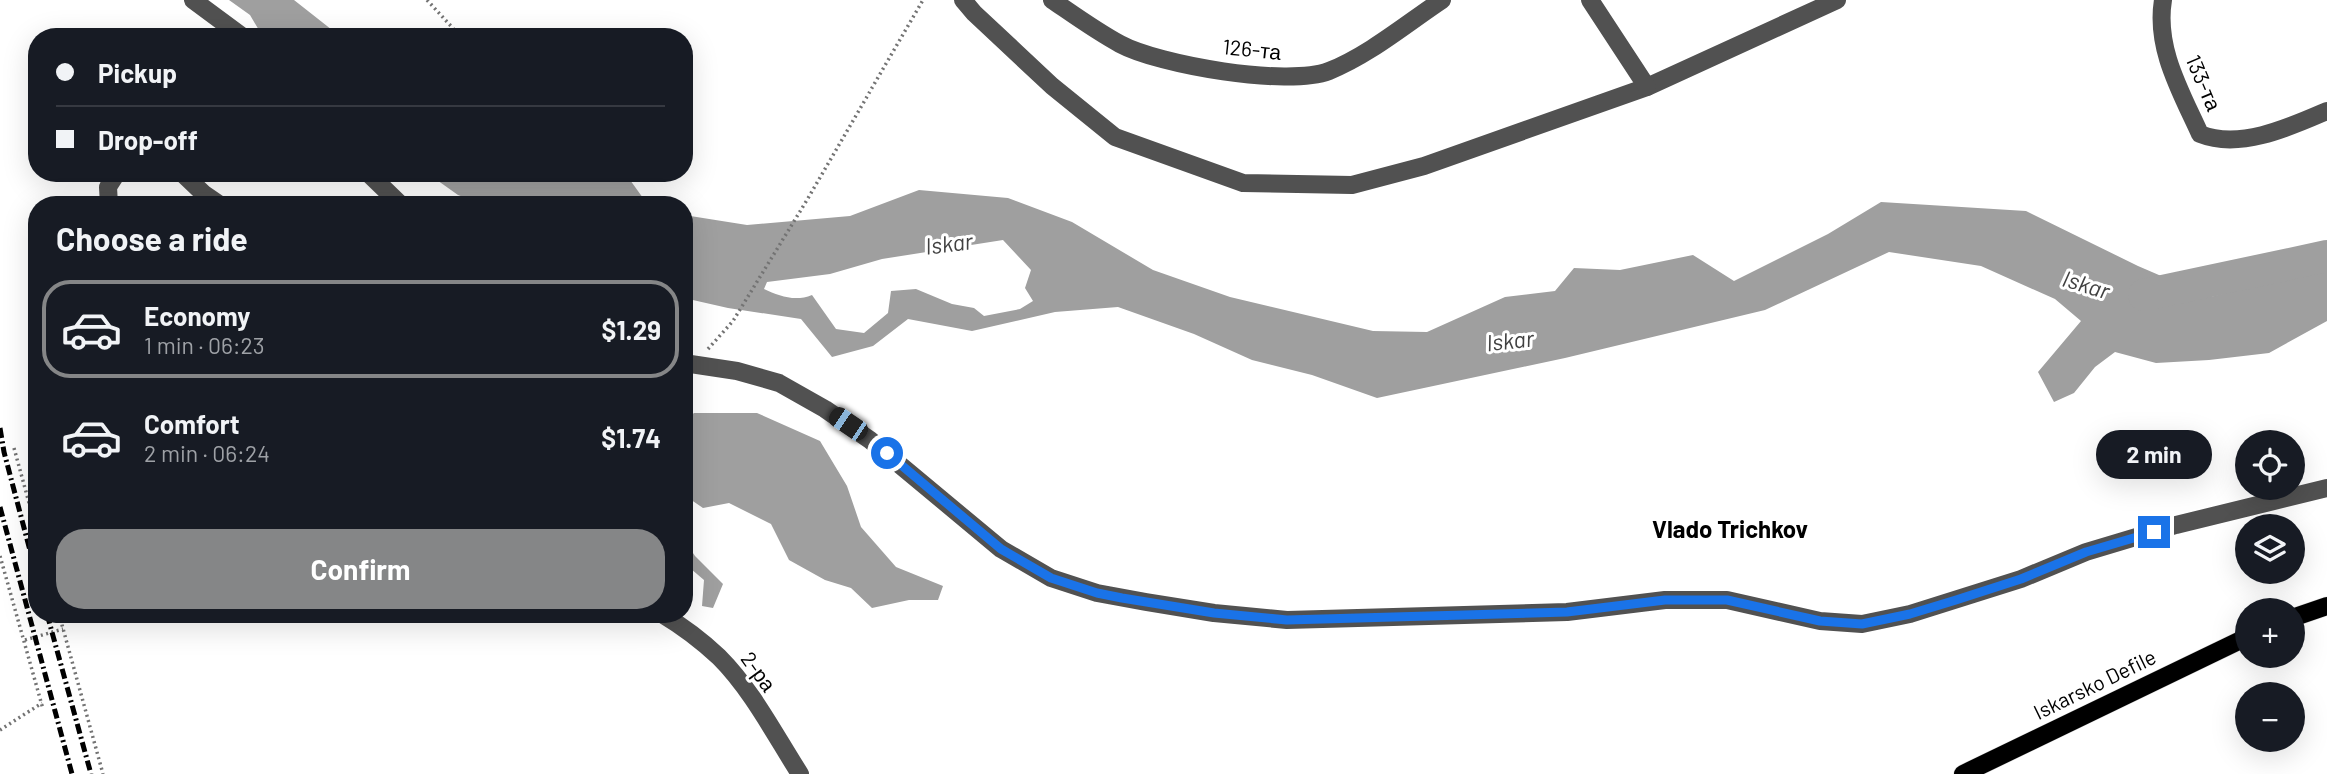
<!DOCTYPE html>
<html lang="en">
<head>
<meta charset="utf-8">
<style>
  :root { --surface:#171b24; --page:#20242c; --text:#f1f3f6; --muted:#9ea1a6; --line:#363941; --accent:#858687 }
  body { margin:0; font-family:Barlow,sans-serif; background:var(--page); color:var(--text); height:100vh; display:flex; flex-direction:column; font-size:26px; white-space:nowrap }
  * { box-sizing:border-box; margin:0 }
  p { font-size:23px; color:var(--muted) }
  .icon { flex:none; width:38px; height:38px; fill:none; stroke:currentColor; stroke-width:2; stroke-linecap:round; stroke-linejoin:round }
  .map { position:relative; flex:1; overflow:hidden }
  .panel { position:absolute; left:28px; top:196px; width:665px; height:427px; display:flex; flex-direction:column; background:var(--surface); border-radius:28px; box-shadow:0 7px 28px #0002 }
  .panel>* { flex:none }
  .guide { position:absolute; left:28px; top:28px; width:665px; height:154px; border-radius:28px; box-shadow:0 7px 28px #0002; display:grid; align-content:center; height:154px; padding:0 28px; background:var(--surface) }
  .controls { position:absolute; left:2235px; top:430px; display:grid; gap:14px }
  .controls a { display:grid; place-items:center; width:70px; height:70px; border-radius:50%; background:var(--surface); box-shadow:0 7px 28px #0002; font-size:35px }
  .end { position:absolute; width:32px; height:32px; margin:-16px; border:9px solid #1a73e8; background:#fff; box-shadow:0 0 0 4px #fff }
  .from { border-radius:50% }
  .bubble { position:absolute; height:49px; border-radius:24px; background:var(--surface); box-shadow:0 7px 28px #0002; font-size:23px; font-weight:700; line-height:49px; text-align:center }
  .car { position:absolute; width:21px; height:42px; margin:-21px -10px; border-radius:9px; box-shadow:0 0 5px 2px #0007; background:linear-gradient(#222 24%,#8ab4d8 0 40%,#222 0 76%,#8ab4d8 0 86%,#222 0) }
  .guide b { display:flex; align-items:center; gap:24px; height:66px; font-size:26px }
  .guide b+b { border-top:2px solid var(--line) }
  .guide i { width:18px; height:18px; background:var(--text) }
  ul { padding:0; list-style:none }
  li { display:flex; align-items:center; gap:21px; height:98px; margin:0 14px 10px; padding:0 14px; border:4px solid transparent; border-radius:28px }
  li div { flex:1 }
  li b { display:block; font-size:26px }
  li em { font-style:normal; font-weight:700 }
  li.on { border-color:var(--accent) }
  li>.icon { width:63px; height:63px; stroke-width:1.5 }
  h2 { padding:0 28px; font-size:32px; line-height:84px }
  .primary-button { display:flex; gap:14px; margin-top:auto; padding:14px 28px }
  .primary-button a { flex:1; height:80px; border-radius:28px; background:var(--accent); color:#fff; font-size:28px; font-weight:700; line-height:80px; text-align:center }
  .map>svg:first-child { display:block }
</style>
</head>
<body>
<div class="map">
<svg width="2327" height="774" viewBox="0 0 2327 774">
  <rect width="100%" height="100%" fill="#fff"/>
  <g fill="#9f9f9f" fill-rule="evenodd">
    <path d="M229,0H294L341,37H263L250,15Z"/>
    <path d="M427,173H625L648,205H485L458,195Z"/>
    <path d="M919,190L1008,198L1072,222L1153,270L1230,297L1373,331L1427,332L1505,297L1555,291L1574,268L1620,270L1693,255L1734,281L1828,234L1881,202L2026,211L2138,266L2210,297L2258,285L2327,252V321L2269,353L2209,360L2156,363L2115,352L2095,367L2074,393L2054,402L2038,372L2081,321L2055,299L1981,266L1889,252L1765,310L1565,358L1377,398L1312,375L1252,360L1194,334L1118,307L1055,312L972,331L908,319L873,346L832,357L801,319L728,308L684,298V215L747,225L850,216ZM1003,240L1031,270L1025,288L1033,301L1020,309L984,316L974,308L952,304L916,289L891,291L888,313L864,333L836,329L812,295C795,302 779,296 764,289L767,282L830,274L882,259Z"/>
    <path d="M694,413H757L820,441L847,486L861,527L896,567L943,586L938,600H909L872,608L851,588L825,580L789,560L771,524L729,503L703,508L684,495V421Z"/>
    <path d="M684,540L695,556L723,584L713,608L702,606L704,580L684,563Z"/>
  </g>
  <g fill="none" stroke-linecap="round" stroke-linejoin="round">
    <path stroke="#9f9f9f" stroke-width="32" d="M2144,295L2327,256"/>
    <g stroke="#dbdbdb" stroke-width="19">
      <g id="major">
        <path d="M2292,618L2327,606"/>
        <path d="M1963,774L2247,637"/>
      </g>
    </g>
    <g stroke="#737373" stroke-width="3.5" stroke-dasharray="2 3.5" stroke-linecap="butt">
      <path d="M427,0L461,37"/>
      <path d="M708,349L733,321L807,200L923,0"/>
      <path d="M14,448L37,532"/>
      <path d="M0,556L43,709"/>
      <path d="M59,614L103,774"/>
      <path d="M25,640L63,629"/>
      <path d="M0,730L42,703"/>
    </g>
    <g stroke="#515151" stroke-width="18">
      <path d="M193,0L243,37"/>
      <path d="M963,0L974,13L1052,86L1115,137L1243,183L1352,185L1424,166L1647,87L1837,0"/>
      <path d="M1052,0C1074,15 1096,31 1120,44C1159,65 1287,87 1329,71C1369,55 1406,24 1442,0"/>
      <path d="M1590,0L1647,87"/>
      <path d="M2163,0C2155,48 2181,92 2200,134C2240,150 2290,127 2327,111"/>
      <path d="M182,173L204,194L220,205"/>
      <path d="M368,173L401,205"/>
      <path d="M109,205L108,187L117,173"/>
      <path d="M684,363L737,371L779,383L825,409L870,440L1001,549L1051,578L1097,593L1146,602L1214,613L1287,620L1567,612L1665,600H1727L1820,621L1862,624L1910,614L2021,579L2086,552L2176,525L2327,488"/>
      <path d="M662,614C682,626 702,641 719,657C752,690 775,735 800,774"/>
    </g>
    <use href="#major" stroke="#000" stroke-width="18"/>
    <g stroke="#000" stroke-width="5" stroke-dasharray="10 3.5 2 3.5" stroke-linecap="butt">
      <path d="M0,428L4,452L37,577"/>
      <path d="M0,507L72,774"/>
      <path d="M47,614L91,774"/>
    </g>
  </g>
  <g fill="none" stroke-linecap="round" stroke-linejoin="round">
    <path stroke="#1a73e8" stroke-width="9" d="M887,453L1001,549L1051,578L1097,593L1122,598L1214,613L1287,620L1567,612L1665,600H1727L1820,621L1862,624L1910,614L1956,600L2021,579L2086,552L2154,532"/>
  </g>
  <g text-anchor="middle" stroke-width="6" stroke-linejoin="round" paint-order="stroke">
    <g font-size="21" fill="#000" stroke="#fff">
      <text transform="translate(1252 50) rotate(6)" y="7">126-та</text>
      <text transform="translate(2203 83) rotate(67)" y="7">133-та</text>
      <text transform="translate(758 672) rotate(54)" y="7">2-ра</text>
      <text transform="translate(2095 685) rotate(-26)" y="7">Iskarsko Defile</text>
    </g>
    <g font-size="23" font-style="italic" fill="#404040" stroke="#fff">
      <text transform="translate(949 244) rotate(-7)" y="8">Iskar</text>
      <text transform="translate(2086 285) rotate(17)" y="8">Iskar</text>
      <text transform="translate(1510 341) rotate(-6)" y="8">Iskar</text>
    </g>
    <g font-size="24" font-weight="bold" fill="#000" stroke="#fff">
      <text x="1730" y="538">Vlado Trichkov</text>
    </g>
  </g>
</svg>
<div class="controls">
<a><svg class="icon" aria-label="locate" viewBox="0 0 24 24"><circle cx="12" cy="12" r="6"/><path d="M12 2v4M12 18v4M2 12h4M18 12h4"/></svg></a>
<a><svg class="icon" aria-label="layers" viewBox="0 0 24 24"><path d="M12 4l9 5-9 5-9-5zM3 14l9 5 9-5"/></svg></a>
<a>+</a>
<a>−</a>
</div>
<i class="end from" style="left:887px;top:453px"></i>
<i class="end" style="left:2154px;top:532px"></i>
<div class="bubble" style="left:2096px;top:430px;width:116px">2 min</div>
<i class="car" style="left:848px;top:424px;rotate:304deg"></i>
<div class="guide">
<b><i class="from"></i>Pickup</b>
<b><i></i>Drop-off</b>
</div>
<section class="panel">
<h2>Choose a ride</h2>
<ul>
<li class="on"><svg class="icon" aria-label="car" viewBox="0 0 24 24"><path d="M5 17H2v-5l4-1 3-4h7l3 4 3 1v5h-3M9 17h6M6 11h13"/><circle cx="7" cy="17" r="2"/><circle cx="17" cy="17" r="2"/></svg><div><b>Economy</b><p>1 min · 06:23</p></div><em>$1.29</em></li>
<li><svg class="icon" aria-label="car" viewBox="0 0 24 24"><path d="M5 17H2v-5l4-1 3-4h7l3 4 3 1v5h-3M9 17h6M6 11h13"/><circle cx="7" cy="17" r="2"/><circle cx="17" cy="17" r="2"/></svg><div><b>Comfort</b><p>2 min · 06:24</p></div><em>$1.74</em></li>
</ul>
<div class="primary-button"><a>Confirm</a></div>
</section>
</div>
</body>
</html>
